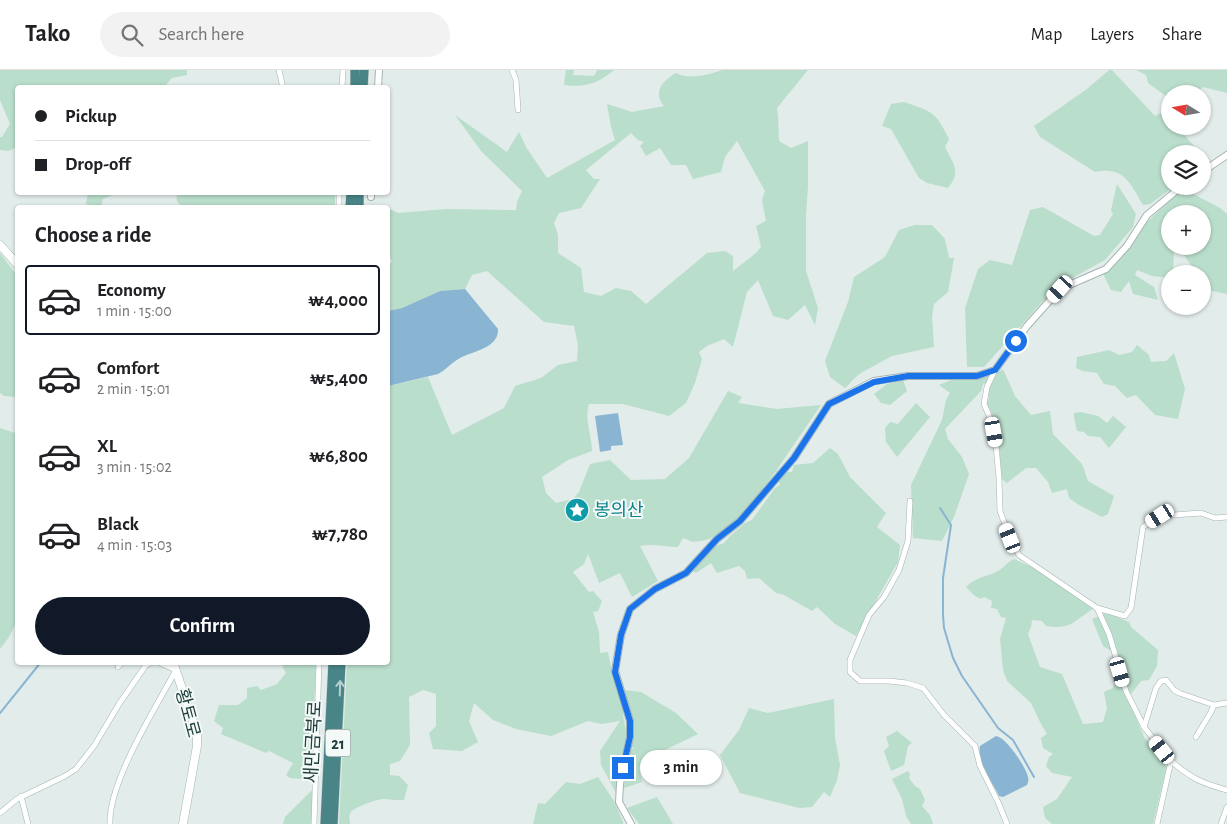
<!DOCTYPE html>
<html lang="en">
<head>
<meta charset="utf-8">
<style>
  :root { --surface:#fff; --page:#f2f2f2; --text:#202124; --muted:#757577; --line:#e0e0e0; --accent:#111827 }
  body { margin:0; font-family:"Alegreya Sans","Noto Sans KR",sans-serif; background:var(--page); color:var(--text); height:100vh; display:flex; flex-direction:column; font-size:19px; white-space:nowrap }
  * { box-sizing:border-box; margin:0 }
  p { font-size:16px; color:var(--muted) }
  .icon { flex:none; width:28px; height:28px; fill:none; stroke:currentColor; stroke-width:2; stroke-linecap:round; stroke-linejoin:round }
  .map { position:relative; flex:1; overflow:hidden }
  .sheet { position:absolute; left:15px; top:135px; width:375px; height:460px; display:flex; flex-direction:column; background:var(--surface); border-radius:5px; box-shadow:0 1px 4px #0004 }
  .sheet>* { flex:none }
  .banner { position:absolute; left:15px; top:15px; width:375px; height:110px; border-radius:5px; box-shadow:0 1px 4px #0004; display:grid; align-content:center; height:110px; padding:0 20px; background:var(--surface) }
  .needle { width:32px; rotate:281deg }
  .buttons { position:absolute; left:1161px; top:15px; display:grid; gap:10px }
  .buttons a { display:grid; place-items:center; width:50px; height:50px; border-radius:50%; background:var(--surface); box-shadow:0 1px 4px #0004; font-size:25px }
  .end { position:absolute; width:22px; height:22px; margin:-11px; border:6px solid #1a73e8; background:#fff; box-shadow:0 0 0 2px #fff }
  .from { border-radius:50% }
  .bubble { position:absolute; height:35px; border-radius:18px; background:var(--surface); box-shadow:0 1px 4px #0004; font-size:16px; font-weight:600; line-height:35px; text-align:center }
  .car { position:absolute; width:15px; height:30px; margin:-15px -8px; border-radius:6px; box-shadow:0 0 4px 1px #0007; background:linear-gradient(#fff 24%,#345 0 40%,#fff 0 76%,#345 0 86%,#fff 0) }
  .banner b { display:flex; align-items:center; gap:18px; height:48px; font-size:19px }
  .banner b+b { border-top:1px solid var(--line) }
  .banner i { width:12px; height:12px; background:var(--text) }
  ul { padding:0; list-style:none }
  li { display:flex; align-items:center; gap:15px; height:70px; margin:0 10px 8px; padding:0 10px; border:2px solid transparent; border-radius:5px }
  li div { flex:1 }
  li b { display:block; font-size:19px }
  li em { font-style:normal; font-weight:600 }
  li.on { border-color:var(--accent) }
  li>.icon { width:45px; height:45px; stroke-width:1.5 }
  h2 { padding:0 20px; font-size:22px; line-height:60px }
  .cta { display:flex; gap:10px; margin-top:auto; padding:10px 20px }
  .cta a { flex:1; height:58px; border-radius:30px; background:var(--accent); color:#fff; font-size:20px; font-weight:600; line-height:58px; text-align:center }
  header { display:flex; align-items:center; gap:30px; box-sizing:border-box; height:70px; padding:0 25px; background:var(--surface); border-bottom:1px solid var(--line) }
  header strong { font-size:24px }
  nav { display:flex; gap:28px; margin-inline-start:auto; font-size:18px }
  .search { width:350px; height:45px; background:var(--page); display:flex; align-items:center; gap:12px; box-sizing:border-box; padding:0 18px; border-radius:28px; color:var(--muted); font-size:19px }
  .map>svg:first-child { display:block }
</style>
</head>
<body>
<header>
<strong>Tako</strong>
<div class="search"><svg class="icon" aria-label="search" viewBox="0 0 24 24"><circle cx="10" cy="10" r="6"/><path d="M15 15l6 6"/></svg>Search here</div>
<nav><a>Map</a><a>Layers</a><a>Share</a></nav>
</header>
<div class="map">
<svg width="1227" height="754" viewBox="0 0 1227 754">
  <rect width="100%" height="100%" fill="#e2ecea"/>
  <g fill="#badecc" fill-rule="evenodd">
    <path d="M0,0H187V5L172,8L164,17L18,18L17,77L8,81L0,80V67H2L10,54L0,30Z"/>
    <path d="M566,0H574L573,5L594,6L597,0H614C598,13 586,18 564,15Z"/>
    <path d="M722,0H808L777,38L778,46L779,71L791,78L808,71V117L806,145V201L818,238L815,255L805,235L788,250L773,246L758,210L747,222L733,277L724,269L707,276L699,282L702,289L695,313L686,333L669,346L623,334H589C584,350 592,365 592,381L568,390L542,407L546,423L556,433L573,429L579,422L590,394L610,390L631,410L665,409L689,388L728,321L742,327L738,333L777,339L821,335L776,401L792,402L794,395L813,393L830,378L838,384L850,407L886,443L877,457L900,475L898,492L856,566L835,554L817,537L812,541L784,525L776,523L759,508L747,509L745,501L739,496L717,503L711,493L696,503L693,501L691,494L702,481L724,473L729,467L745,453L752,450L775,418L780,415L776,401C760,423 739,451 715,466C709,470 700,471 693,472L683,468L678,477C665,477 652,473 640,476L658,511L632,527L620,503L599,513L588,484L584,494L573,502L589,522L593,521L602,531L598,541L593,542L599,562L600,583L608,582L612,601L623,640V645L626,661L633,659L624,620L641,622L676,643L698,664L665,680L666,684L639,697L642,712L624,718L627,685L629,681L634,678L626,674L620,691L616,723L601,695L600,681L620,651L601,654L588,651L551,666L516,659L493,650L474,633L469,651L478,672L462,681L433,679L429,663L436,656V624L423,620L409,627L410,675L400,691L390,694V705L399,706L408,715L404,730C396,731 391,729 384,729C379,728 353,738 351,742C348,746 350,749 350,754H339L347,593L388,592V316L428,307L452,365L504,338L515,316L541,308L558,295L577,291L578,275L574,256L544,252L487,201L472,205L465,219L440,221L402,238L388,241V195L392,192L388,180V138L398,143L446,139L516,140L517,132L522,121L481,81L455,45L507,82L519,62L526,77L547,108L615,70L611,57L607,34L632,42L664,36C652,23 663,10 676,3C688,10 709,5 722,0ZM631,63L638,70L644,72L640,76L646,86L660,78L671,95H686L693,109L721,102L725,87L737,71L765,121L762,130L766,151L756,156L761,177L756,183L733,201V186L725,181L707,183L646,234L631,221L616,218L601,226L584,222L581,198L558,183V165L554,153L559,143L581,138L600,109H594L586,100Z"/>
    <path d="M1109,0H1112L1155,46L1170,38V56H1190L1180,60L1201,84H1170V116H1175L1150,134L1143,135C1130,113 1124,96 1095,102L1040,67L1034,56L1087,19Z"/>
    <path d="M1136,0H1227V23L1203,17L1195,24H1170V29L1148,13L1146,5Z"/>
    <path d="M904,32C933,42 935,41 949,69L945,77C953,94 962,101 948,118L927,113L919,108L891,59L882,56L891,34Z"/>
    <path d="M1117,114L1136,144L1133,157L1105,190L1074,207L1042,232L984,297H967L965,238L978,199L990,190L1012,195L1030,140L1043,137L1094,166L1100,165L1113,144L1111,140Z"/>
    <path d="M1186,120L1220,138L1227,144V224L1203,219L1202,204H1197L1184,185L1174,181L1173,204H1170V208L1152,206L1137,200L1135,205L1154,217L1158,230L1133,224L1129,211L1121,222L1111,220L1103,204L1119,191L1146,153L1179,122ZM1170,144H1202V176H1170Z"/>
    <path d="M178,122L335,123V137H183C177,133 175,130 178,122Z"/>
    <path d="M88,123V122L117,123L103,129L101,138L86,134Z"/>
    <path d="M915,155H932L945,169L949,188H954L948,222L934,234L932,247L934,277L892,286L859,304L845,318L830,307L825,291L848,232L854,207L885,187L899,160Z"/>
    <path d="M0,183L17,206V327L4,326L0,323Z"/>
    <path d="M1137,275L1149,285L1151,292L1166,291L1174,283L1185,319L1178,349L1155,345L1136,325L1127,328L1115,316L1104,314L1097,303L1083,301L1076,298L1077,287L1109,280L1119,285L1132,282Z"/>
    <path d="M1003,299L1015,326L1031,345L1050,341L1053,364L1082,394L1088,411L1114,426L1108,444L1102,447L1079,435L1069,428L1067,419L1052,423L1048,412L1036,398H1026L1007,413L1002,409L996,351L987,334L989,326L984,312L981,321L945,359L948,369L962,387L969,404L954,447L942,471L913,468L911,415L942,350L946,330L950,323L939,315L954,309L986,305L989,308Z"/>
    <path d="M903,310L907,321L890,335L881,333L874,324L887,314Z"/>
    <path d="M916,333L930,347L897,387L886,372L885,358L890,352L898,354Z"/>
    <path d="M1081,342L1098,346L1107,353L1113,346L1126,357L1109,378L1100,367L1088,366L1084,362L1077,361L1074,347V343Z"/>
    <path d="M0,358L18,364L17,551L9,567L0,579Z"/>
    <path d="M1014,489L1036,499L1093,539C1073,551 1072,560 1046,556L1042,551L1032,550L1031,557L1028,564L1040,597L1062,604L1083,654L1103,652L1107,638L1104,622L1113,618L1117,604L1111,581L1103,576L1092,549L1107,543L1129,552L1131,557L1158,580L1157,596L1149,610L1141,611L1131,624L1122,615L1145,669L1164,687L1166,699L1153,754H1052L1045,748L1043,737L1057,729L1072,707L1052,703L1046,696L1049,687L1053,684L1043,678L1041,668L1047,664L1040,652L1031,633L1007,611L1003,600L1000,569L1006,548L1001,547L997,539L991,538L992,531L984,527L981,529L975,526L966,517C975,507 987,507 998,501C1005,497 1007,492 1014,489Z"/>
    <path d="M285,592L316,593L311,709L305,704L303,709L290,708L286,705L293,693L269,681L266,683L221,664L223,658L214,651L219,635H238L247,628V618L257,616L261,620L277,614L286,603L282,596Z"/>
    <path d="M834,629L835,668L840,695L837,710L830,727L824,722L812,737L799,738L740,723L720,685L739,660L749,638L768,643Z"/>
    <path d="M897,661L912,673L908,676L904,695L891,701L884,681L889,676L886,667Z"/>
    <path d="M908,701L910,704L909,708L915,716L920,719L925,730L922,736L930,745L933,754H911L906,746L902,729L892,709Z"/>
    <path d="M598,707L614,731L623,752V754H533L538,733L545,734L566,712L580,714Z"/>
    <path d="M312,720L314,726L312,754H283L285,747Z"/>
    <path d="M657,727L673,754H639L627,738Z"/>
  </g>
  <g fill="#89b5d2">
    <path d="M465,219L498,259C499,278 473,281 460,288C452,292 446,300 438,304L388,316V241L402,238L440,221Z"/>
    <path d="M618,343L623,375L611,376V380L600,382L595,346Z"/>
    <path d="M996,666C1006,667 1026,697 1028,707C1029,711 1028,712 1027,715L1003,727L999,726L997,722C990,709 977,690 980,676Z"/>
  </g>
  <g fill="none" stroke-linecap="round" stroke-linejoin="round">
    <g stroke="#89b5d2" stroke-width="2">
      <path d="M940,438L951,455L943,508V545L944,558L953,588L962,606L998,658L1013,670L1034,707"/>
      <path d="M0,643L41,592"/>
    </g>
    <g stroke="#a4b4b3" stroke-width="6">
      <g id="minor">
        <path d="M279,0L283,18"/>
        <path d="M512,0L516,10L518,40"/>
        <path d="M342,18L343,0"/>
        <path d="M339,138V122"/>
        <path d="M995,300L987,317L984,334L991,350L996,375L999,408L1000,441L1010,468L1019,485L1097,538"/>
        <path d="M910,431L908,471L899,500L884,527L869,545L850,590V602L860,611H889L907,613L923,618L944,645L975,676L980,696L998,732L1007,754"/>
        <path d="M118,597L122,592"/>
        <path d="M1144,657L1156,618L1161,611L1166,610L1174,620L1179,623L1214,635L1227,633"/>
        <path d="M1196,667L1211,642L1214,635"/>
        <path d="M1171,691C1191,708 1201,713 1227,720"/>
        <path d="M21,726L28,754"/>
        <path d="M0,743L17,729L65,706L76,699L94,676L119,634L146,595L153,592"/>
        <path d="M110,754C108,713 156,637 176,600L158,592"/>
        <path d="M314,754L319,592"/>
        <path d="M1157,754L1171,691L1144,657L1126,621L1109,564L1097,538L1125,546L1131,538L1143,457L1160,446L1201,443L1215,448L1227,447"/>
        <path d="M1221,754L1227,737"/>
      </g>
    </g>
    <g stroke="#a4b4b3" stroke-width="8">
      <g id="tertiary">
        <path d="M378,18L379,0"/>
        <path d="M1202,102L1227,85"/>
        <path d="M371,127V122"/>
        <path d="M631,754L619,732L620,714L630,667V651L615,601L621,565L630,539L655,519L686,503L717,469L740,451L794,388L829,334L874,311L908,306H977L995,300L1027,256L1060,219L1106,199L1127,176L1147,145L1182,116"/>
      </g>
    </g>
    <g stroke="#a0b8b5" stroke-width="9">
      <g id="secondary">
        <path d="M0,175L18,195"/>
        <path d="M173,592L197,663V676L183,754"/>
      </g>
    </g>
    <g stroke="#c1c9c9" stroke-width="10">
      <g id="trunk">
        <path d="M355,18V0"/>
        <path d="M363,18L364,0"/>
        <path d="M350,138L351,122"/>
        <path d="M359,138V122"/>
        <path d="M325,754L333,592"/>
        <path d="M333,754L341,592"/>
      </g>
    </g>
    <use href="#minor" stroke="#fff" stroke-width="5"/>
    <use href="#tertiary" stroke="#fff" stroke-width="6"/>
    <use href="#secondary" stroke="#fff" stroke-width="8"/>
    <use href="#trunk" stroke="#498486" stroke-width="9"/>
  </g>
  <defs><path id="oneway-shaft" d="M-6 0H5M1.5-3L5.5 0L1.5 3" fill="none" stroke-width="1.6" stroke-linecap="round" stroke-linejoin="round" transform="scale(1.25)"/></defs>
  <use stroke="#b7d0cf" href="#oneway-shaft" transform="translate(340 618) rotate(-88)"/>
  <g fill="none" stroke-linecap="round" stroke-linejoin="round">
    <path stroke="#1a73e8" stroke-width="6" d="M623,698L630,667V651L615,602L621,565L630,539L655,519L686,503L717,469L740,451L794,388L829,334L874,312L908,306H977L995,300L1016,271"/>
  </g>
  <defs>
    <g id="sight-disc" transform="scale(1.25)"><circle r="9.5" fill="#0f9aa8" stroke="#f2f9f7"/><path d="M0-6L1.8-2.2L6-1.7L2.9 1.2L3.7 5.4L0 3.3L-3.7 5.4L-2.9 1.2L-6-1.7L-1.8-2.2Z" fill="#fff"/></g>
  </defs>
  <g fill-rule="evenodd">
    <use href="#sight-disc" x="577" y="440"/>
  </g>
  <g text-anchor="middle" stroke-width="4" stroke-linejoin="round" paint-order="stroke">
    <rect fill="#f2f9f7" stroke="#607575" stroke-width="1" x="325.5" y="659.5" width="25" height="27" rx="4"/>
    <g font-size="16" font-weight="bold" fill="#213d3d">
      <text x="338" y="679">21</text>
    </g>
    <g font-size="18" fill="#0d838f" stroke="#f2f9f7" text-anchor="start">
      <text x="594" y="446">봉의산</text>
    </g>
    <g font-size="18" fill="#213d3d" stroke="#f2f9f7">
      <text transform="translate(188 643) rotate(75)" y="6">황토로</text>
      <text transform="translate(313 672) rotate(-87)" y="6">새만금북로</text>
    </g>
  </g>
</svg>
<div class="buttons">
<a><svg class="needle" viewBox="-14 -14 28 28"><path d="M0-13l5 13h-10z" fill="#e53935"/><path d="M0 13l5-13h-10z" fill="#757577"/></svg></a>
<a><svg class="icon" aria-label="layers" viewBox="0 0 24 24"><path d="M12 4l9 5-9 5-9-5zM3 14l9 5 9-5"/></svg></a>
<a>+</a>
<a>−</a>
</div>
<i class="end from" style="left:1016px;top:271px"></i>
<i class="end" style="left:623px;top:698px"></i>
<div class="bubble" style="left:640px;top:680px;width:82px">3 min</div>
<i class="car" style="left:1060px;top:219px;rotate:222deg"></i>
<i class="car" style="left:994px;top:362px;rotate:170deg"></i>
<i class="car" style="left:1160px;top:446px;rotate:238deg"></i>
<i class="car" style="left:1010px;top:468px;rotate:338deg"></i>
<i class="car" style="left:1120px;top:602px;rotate:164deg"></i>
<i class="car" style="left:1162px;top:680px;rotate:321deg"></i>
<div class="banner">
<b><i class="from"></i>Pickup</b>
<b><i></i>Drop-off</b>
</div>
<section class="sheet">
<h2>Choose a ride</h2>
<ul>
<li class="on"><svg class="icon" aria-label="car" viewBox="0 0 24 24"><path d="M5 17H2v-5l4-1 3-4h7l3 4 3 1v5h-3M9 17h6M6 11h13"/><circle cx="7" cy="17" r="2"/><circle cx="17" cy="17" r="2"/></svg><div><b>Economy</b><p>1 min · 15:00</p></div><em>₩4,000</em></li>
<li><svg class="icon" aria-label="car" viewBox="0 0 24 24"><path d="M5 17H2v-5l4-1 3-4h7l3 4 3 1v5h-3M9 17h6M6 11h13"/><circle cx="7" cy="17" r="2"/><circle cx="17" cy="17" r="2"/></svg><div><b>Comfort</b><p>2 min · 15:01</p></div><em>₩5,400</em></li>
<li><svg class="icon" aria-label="car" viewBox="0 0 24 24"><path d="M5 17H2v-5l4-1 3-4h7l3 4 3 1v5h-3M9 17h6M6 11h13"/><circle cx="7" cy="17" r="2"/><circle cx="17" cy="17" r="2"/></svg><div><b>XL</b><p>3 min · 15:02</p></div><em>₩6,800</em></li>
<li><svg class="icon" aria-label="car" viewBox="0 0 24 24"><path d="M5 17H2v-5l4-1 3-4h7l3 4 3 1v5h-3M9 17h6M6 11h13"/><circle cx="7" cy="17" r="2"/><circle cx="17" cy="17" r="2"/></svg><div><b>Black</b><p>4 min · 15:03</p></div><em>₩7,780</em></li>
</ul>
<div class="cta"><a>Confirm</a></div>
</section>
</div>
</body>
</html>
